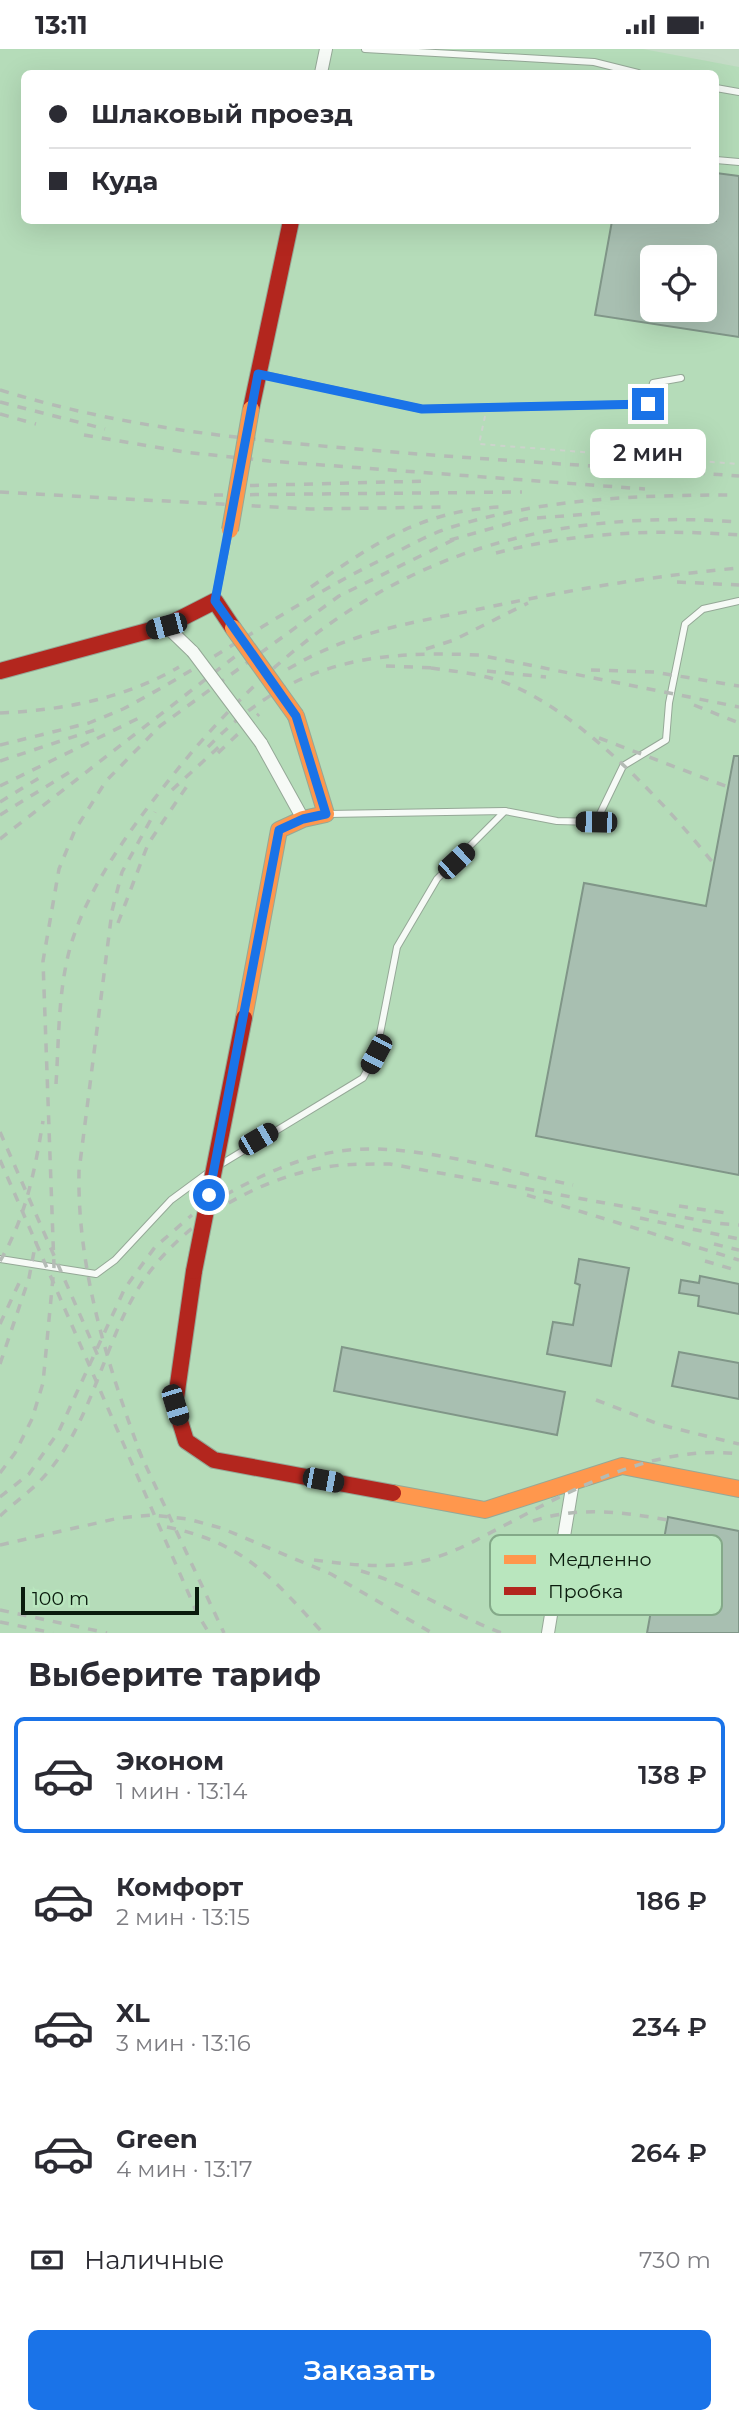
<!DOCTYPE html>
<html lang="ru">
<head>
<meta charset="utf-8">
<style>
  :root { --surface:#fff; --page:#f2f2f3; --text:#2b2b33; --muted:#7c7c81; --line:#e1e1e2; --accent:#1a73e8 }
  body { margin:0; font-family:Montserrat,sans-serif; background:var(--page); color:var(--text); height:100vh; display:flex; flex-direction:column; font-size:26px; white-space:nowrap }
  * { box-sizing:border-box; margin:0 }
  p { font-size:23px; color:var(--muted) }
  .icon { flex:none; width:38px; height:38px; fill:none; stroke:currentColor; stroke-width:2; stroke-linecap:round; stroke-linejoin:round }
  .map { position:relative; height:1584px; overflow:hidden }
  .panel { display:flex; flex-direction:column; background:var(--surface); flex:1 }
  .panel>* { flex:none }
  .hud { position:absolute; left:21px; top:21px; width:698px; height:154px; border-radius:10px; box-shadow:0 7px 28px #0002; display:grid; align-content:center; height:154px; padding:0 28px; background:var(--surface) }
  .fabs { position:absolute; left:640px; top:196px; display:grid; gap:14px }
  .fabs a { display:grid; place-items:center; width:77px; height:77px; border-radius:10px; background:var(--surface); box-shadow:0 7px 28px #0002; font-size:35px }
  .scale { position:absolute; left:21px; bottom:18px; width:178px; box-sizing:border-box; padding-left:7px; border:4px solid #0a1b0d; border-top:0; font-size:19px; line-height:24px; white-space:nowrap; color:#0a1b0d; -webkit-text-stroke:5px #b9e6be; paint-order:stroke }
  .end { position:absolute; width:32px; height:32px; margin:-16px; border:9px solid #1a73e8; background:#fff; box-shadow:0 0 0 4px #fff }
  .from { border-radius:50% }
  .bubble { position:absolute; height:49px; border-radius:10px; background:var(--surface); box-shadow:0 7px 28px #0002; font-size:23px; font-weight:600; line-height:49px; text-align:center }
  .car { position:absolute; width:21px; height:42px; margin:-21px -10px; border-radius:9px; box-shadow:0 0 5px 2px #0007; background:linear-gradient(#222 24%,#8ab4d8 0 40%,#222 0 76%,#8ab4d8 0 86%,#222 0) }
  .hud b { display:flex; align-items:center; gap:24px; height:66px; font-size:26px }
  .hud b+b { border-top:2px solid var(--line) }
  .hud i { width:18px; height:18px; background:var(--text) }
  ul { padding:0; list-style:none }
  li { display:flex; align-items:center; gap:21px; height:116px; margin:0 14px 10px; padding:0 14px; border:4px solid transparent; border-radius:10px }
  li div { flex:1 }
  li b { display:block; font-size:26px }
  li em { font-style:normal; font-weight:600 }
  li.selected { border-color:var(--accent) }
  li>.icon { width:63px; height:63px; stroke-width:1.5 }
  h2 { padding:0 28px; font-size:32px; line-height:84px }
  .pay { display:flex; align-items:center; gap:18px; height:77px; padding:0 28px; font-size:26px }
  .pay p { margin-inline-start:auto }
  .button { display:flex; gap:14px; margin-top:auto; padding:14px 28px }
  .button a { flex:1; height:80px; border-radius:10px; background:var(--accent); color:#fff; font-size:28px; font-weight:600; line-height:80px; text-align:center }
  .status { display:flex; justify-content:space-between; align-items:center; height:49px; padding:0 35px; background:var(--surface); direction:ltr }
  .status svg { height:19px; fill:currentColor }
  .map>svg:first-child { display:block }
</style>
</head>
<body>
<div class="status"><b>13:11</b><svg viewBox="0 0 49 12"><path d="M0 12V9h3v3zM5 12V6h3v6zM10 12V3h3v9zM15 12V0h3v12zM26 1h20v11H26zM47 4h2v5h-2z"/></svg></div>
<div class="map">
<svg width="739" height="1584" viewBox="0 0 739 1584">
  <rect width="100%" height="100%" fill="#c4dcc6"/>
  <path fill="#b5dcb9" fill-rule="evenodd" d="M0,0H643L739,18V1584H0ZM24,24H716V172H24ZM653,208H705V261H653Z"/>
  <g fill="#a8bfb1" stroke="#809688" stroke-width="2" fill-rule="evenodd">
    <path d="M716,124L739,127V288L595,266L612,172H716ZM653,208H705V261H653Z"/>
    <path d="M734,707H739V1126L536,1087L584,834L706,857Z"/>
    <path d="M579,1210L629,1219L611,1317L547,1305L553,1273L573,1276L580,1236L575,1234Z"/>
    <path d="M700,1227L739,1235V1265L698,1257L699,1247L679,1244L681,1231L699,1234Z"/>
    <path d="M342,1298L565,1343L557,1386L334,1342Z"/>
    <path d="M679,1303L739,1314V1350L672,1337Z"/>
    <path d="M668,1468L739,1482V1584H647Z"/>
  </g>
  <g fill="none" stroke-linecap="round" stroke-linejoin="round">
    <g stroke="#95a897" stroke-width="8">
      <g id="lane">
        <path d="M365,0L594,13L638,24"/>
        <path d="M716,39L739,43"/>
        <path d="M716,111L739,113"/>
        <path d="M260,325L422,360L648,355L653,334L681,329"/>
        <path d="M215,551L229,482"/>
        <path d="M505,762L557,772L596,773L623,717L666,691L669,654L685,575L703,560L739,552"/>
        <path d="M218,1117L363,1029L376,1005L397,898L437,830L505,762L328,765"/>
        <path d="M0,1210L96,1225L115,1211L171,1151L209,1123"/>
      </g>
    </g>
    <g stroke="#95a897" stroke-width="14">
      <g id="street">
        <path d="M321,24L326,0"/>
        <path d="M166,577L193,603"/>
        <path d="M261,694L303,770"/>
        <path d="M548,1584L573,1433"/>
      </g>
    </g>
    <g stroke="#95a897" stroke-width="18">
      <g id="slow">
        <path d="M244,969L279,781L303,770L326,765L296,667"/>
        <path d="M393,1444L485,1461L622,1417L739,1440"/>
      </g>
    </g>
    <g stroke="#95a897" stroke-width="18">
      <g id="jam">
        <path d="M251,360L291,172"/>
        <path d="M0,622L166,577L215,552L233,579"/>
        <path d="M194,1222L175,1356L186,1392L214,1411L393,1444"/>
      </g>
    </g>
    <path stroke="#ccd3cc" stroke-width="2" stroke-dasharray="5 5" stroke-linecap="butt" d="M485,367L479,395L739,415"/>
    <use href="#lane" stroke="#f6faf6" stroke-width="6"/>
    <use href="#street" stroke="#f6faf6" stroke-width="12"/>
    <use href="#slow" stroke="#ff974d" stroke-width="16"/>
    <use href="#jam" stroke="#b3261e" stroke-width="16"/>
    <g stroke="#b4bbb5" stroke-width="3.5" stroke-dasharray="9 9" stroke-linecap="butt">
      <path d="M0,341C114,376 215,387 333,398C468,410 604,417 739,427"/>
      <path d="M0,353L105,380"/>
      <path d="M0,365L36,375"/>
      <path d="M84,386L184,403L269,412L645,440"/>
      <path d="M232,437L428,432"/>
      <path d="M0,443L310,460L447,458"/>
      <path d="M214,446L522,443"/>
      <path d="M450,491L525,470L601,464"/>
      <path d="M496,504C575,483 657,480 739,486"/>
      <path d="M677,533L739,536"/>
      <path d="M311,538C374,495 420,462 500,458"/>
      <path d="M426,600L454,591L528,554"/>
      <path d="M386,617L438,619"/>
      <path d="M431,619C452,622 474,624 494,630C571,652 665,754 714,815"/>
      <path d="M288,620C351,583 405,575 475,561C563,542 650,527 739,519"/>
      <path d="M591,621L654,623L739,637"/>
      <path d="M487,622L546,628"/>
      <path d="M694,656L739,674"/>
      <path d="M0,664C63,661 124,650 179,618"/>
      <path d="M599,689L728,738"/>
      <path d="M0,696L89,674L123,660C212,613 294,553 385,509C407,498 429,485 452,478C544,449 641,446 736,446"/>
      <path d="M208,698C290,614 366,601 479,606L739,658"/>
      <path d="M218,704L259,665"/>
      <path d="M0,712L97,680"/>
      <path d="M0,737L143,667"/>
      <path d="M172,741L221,696"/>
      <path d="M0,753L39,729"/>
      <path d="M0,766L73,721"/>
      <path d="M0,790L246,599"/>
      <path d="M118,874L148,795L187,737"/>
      <path d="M56,1035C59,990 58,943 70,899C87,839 131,779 169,731C321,539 493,455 739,473"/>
      <path d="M0,1083L98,1307"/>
      <path d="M0,1111L197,1564L209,1584"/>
      <path d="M225,1146C260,1127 295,1110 334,1103C403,1090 504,1122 573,1136"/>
      <path d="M527,1146L739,1211"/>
      <path d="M679,1157L726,1164"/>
      <path d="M640,1169L739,1190"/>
      <path d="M714,1195L739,1201"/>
      <path d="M0,1212C26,1168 35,1121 43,1072"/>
      <path d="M705,1212L739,1222"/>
      <path d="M0,1275L20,1232"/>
      <path d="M0,1315L29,1229L36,1192"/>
      <path d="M596,1351L661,1376L739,1395"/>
      <path d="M138,1400L224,1584"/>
      <path d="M142,1409C108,1318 77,1220 79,1122L112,862L122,823L155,763"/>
      <path d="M0,1424L15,1404L32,1370L43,1334L54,1218L43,912L59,820L75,781L106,732L160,677L339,547L459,488"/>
      <path d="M0,1448L29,1425L59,1382L125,1239L155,1198L192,1166"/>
      <path d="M0,1467C13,1455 28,1444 40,1432C90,1380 101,1303 136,1243C177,1174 262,1124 342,1116C358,1115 374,1115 390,1115L715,1174L739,1176"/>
      <path d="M533,1472C579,1457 621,1463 668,1471"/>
      <path d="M167,1478C245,1494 272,1529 323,1584"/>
      <path d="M0,1496L119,1469L153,1466L188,1470L221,1479L331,1525L432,1584"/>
      <path d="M314,1511C353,1516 392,1521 431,1510C461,1501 485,1486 513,1472C580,1436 661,1395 739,1405"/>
      <path d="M361,1522C411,1536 453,1566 502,1584"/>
      <path d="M0,1561L107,1584"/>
      <path d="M0,1573L53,1584"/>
    </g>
    <g stroke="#95a897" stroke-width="14" stroke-linecap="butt">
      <path id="street-bridge" d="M193,603L261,694"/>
    </g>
    <g stroke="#95a897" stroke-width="18" stroke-linecap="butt">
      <g id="slow-bridge">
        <path d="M230,481L251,360"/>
        <path d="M233,579L296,667"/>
      </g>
    </g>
    <g stroke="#95a897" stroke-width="18" stroke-linecap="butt">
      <path id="jam-bridge" d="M194,1222L244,969"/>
    </g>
    <use href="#street-bridge" stroke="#f6faf6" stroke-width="12"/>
    <use href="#slow-bridge" stroke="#ff974d" stroke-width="16"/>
    <use href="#jam-bridge" stroke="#b3261e" stroke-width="16"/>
  </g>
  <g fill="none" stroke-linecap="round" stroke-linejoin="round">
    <path stroke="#1a73e8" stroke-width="9" d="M209,1146L279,781L303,770L326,765L296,667L215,552L258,325L422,360L648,355"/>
  </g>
  <rect x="490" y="1486" width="232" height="80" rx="10" fill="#b9e6be" stroke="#84a989" stroke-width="2"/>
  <rect x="504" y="1506" width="32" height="9" fill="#ff974d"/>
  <rect x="504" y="1538" width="32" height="8" fill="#b3261e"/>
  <g font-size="19" fill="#0a1b0d">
    <text x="548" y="1517">Медленно</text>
    <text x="548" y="1549">Пробка</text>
  </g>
</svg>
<div class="fabs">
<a><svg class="icon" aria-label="locate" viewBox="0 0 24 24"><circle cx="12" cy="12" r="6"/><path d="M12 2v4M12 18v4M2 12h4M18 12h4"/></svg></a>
</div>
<div class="scale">100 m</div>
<i class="end from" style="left:209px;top:1146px"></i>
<i class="end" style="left:648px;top:355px"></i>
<div class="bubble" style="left:590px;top:380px;width:116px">2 мин</div>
<i class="car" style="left:166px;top:577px;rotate:255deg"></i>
<i class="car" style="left:596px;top:773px;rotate:271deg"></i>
<i class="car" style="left:456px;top:812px;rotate:47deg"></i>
<i class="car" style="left:376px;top:1005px;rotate:208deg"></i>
<i class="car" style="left:258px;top:1090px;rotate:60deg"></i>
<i class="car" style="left:175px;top:1356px;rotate:163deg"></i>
<i class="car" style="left:323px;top:1431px;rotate:101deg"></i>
<div class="hud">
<b><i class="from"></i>Шлаковый проезд</b>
<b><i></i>Куда</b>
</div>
</div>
<section class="panel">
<h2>Выберите тариф</h2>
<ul>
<li class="selected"><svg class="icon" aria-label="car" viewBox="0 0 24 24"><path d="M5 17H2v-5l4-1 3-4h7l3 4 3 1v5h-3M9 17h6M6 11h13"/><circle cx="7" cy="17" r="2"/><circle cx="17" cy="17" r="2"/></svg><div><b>Эконом</b><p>1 мин · 13:14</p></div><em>138 ₽</em></li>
<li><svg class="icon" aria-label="car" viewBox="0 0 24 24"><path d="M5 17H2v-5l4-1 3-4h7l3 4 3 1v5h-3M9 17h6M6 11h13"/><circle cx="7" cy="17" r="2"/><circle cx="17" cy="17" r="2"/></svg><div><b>Комфорт</b><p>2 мин · 13:15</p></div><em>186 ₽</em></li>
<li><svg class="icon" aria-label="car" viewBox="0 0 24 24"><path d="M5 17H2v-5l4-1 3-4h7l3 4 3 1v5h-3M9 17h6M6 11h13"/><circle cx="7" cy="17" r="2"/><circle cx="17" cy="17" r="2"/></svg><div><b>XL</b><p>3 мин · 13:16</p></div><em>234 ₽</em></li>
<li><svg class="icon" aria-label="car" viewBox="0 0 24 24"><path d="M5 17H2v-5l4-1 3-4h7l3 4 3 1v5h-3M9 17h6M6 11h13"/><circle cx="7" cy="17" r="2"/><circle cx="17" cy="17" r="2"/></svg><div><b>Green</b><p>4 мин · 13:17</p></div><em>264 ₽</em></li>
</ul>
<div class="pay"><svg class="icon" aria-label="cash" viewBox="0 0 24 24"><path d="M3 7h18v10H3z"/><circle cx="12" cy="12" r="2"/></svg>Наличные<p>730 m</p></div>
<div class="button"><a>Заказать</a></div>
</section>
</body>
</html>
